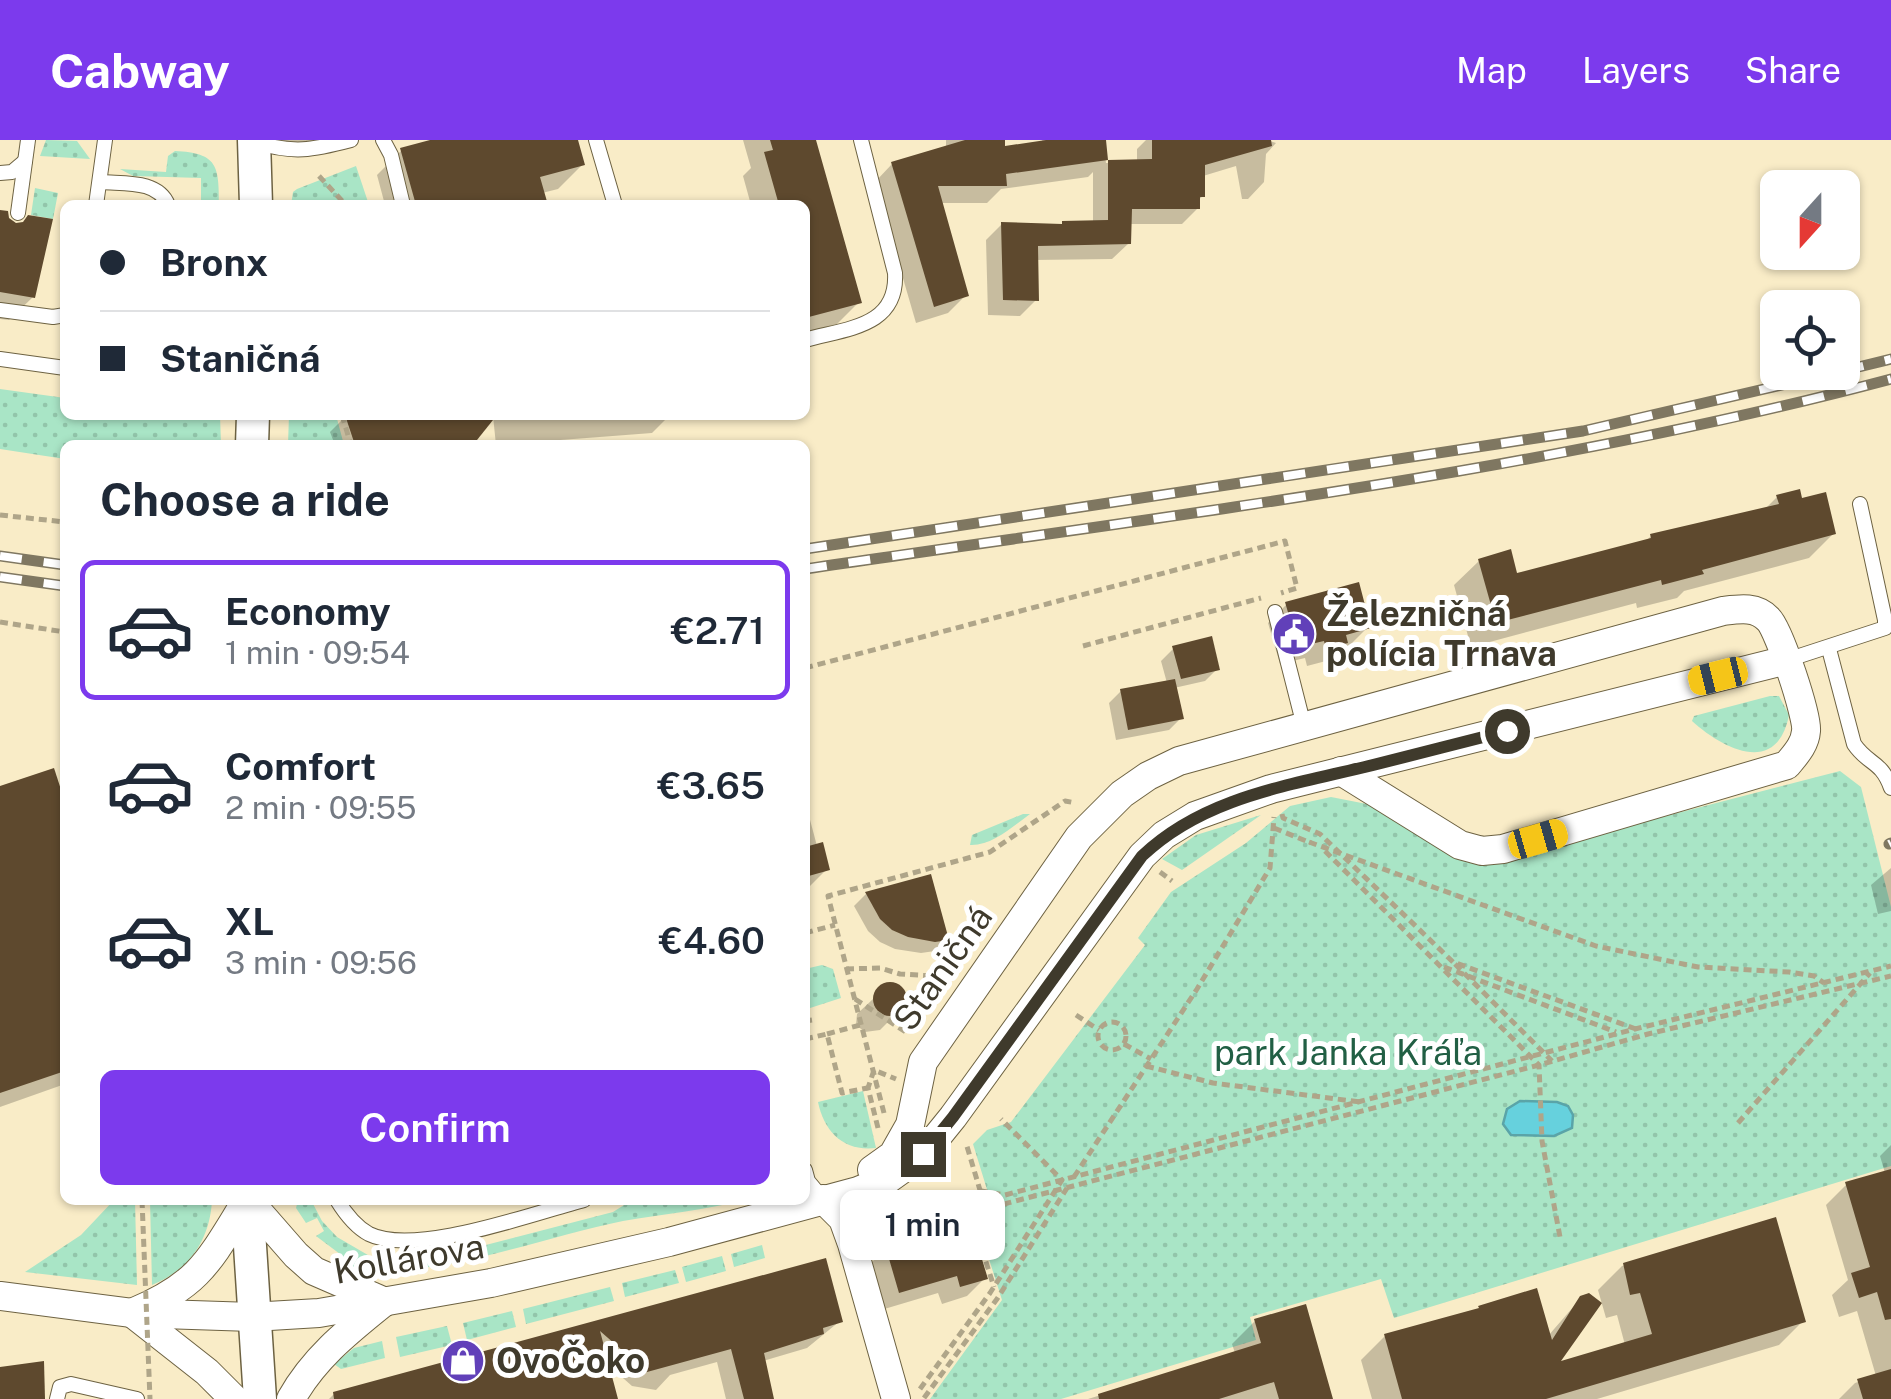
<!DOCTYPE html>
<html lang="en">
<head>
<meta charset="utf-8">
<style>
  :root { --surface:#fff; --page:#f6f6f7; --text:#1f2937; --muted:#747a83; --line:#e0e1e3; --accent:#7c3aed }
  body { margin:0; font-family:"Public Sans",sans-serif; background:var(--page); color:var(--text); height:100vh; display:flex; flex-direction:column; font-size:38px; white-space:nowrap }
  * { box-sizing:border-box; margin:0 }
  p { font-size:32px; color:var(--muted) }
  .icon { flex:none; width:55px; height:55px; fill:none; stroke:currentColor; stroke-width:2; stroke-linecap:round; stroke-linejoin:round }
  .map { position:relative; flex:1; overflow:hidden }
  .side { position:absolute; left:60px; top:300px; width:750px; height:765px; display:flex; flex-direction:column; background:var(--surface); border-radius:15px; box-shadow:0 2px 8px #0004 }
  .side>* { flex:none }
  .guide { position:absolute; left:60px; top:60px; width:750px; height:220px; border-radius:15px; box-shadow:0 2px 8px #0004; display:grid; align-content:center; height:220px; padding:0 40px; background:var(--surface) }
  .needle { width:65px; rotate:201deg }
  .tools { position:absolute; left:1760px; top:30px; display:grid; gap:20px }
  .tools a { display:grid; place-items:center; width:100px; height:100px; border-radius:15px; background:var(--surface); box-shadow:0 2px 8px #0004; font-size:50px }
  .end { position:absolute; width:45px; height:45px; margin:-22px; border:12px solid #3f3a2c; background:#fff; box-shadow:0 0 0 5px #fff }
  .from { border-radius:50% }
  .bubble { position:absolute; height:70px; border-radius:15px; background:var(--surface); box-shadow:0 2px 8px #0004; font-size:32px; font-weight:600; line-height:70px; text-align:center }
  .car { position:absolute; width:30px; height:60px; margin:-30px -15px; border-radius:12px; box-shadow:0 0 8px 2px #0007; background:linear-gradient(#f5c518 24%,#345 0 40%,#f5c518 0 76%,#345 0 86%,#f5c518 0) }
  .guide b { display:flex; align-items:center; gap:35px; height:95px; font-size:38px }
  .guide b+b { border-top:2px solid var(--line) }
  .guide i { width:25px; height:25px; background:var(--text) }
  ul { padding:0; list-style:none }
  li { display:flex; align-items:center; gap:30px; height:140px; margin:0 20px 15px; padding:0 20px; border:5px solid transparent; border-radius:15px }
  li div { flex:1 }
  li b { display:block; font-size:38px }
  li em { font-style:normal; font-weight:600 }
  li.active { border-color:var(--accent) }
  li>.icon { width:90px; height:90px; stroke-width:1.5 }
  h2 { padding:0 40px; font-size:45px; line-height:120px }
  .primary-button { display:flex; gap:20px; margin-top:auto; padding:20px 40px }
  .primary-button a { flex:1; height:115px; border-radius:15px; background:var(--accent); color:#fff; font-size:40px; font-weight:600; line-height:115px; text-align:center }
  header { display:flex; align-items:center; gap:60px; box-sizing:border-box; height:140px; padding:0 50px; background:var(--accent); color:#fff }
  header strong { font-size:48px }
  nav { display:flex; gap:55px; margin-inline-start:auto; font-size:35px }
  .map>svg:first-child { display:block }
</style>
</head>
<body>
<header>
<strong>Cabway</strong>
<nav><a>Map</a><a>Layers</a><a>Share</a></nav>
</header>
<div class="map">
<svg width="1891" height="1259" viewBox="0 0 1891 1259">
  <defs>
    <pattern id="green-dots" width="8" height="8" patternUnits="userSpaceOnUse" patternTransform="scale(2.5)"><rect width="8" height="8" fill="#a9e5c6"/><path d="M2 2h.1M6 6h.1" fill="none" stroke="#92c5aa" stroke-width="1.8" stroke-linecap="round"/></pattern>
  </defs>
  <rect width="100%" height="100%" fill="#f9ecc7"/>
  <g fill="url(#green-dots)">
    <path d="M46,0L77,1L90,19L40,16Z"/>
    <path d="M175,11C218,13 219,26 219,65H201V38L133,36L120,29L166,32L168,16Z"/>
    <path d="M356,26L369,65H291L293,52L297,49Z"/>
    <path d="M35,48L58,53L53,79L31,75Z"/>
    <path d="M0,249L65,258V275H220L221,305H65V319L0,309Z"/>
    <path d="M289,275H336L344,305H288Z"/>
    <path d="M1770,556H1779L1789,575C1777,636 1724,610 1692,581L1694,576Z"/>
    <path d="M1840,631L1861,647L1891,767V1026L1394,1178L1381,1139L1250,1177L1256,1200L1061,1259H930L1002,1160L975,1075L993,1069L973,1004L987,990L1011,982L1145,805L1138,798L1171,752L1246,703L1290,666L1331,657L1377,666L1500,719Z"/>
    <path d="M1023,674H1030C1012,687 992,706 970,705L972,695Z"/>
    <path d="M1261,675L1182,730L1162,719L1196,695Z"/>
    <path d="M822,825L833,829L841,858L807,869L805,875V864L810,862L805,829Z"/>
    <path d="M863,951L876,1008C843,1012 824,991 818,962Z"/>
    <path d="M114,1060H135L137,1145L25,1132L81,1095Z"/>
    <path d="M150,1060H212C210,1100 189,1130 152,1145Z"/>
    <path d="M298,1060H311L322,1081L337,1097L373,1118L394,1123L443,1116L613,1072L632,1060H745C705,1070 663,1074 623,1081C533,1099 425,1145 335,1127L340,1114L316,1096L324,1091L317,1078L306,1083L296,1068Z"/>
    <path d="M762,1105L765,1118L734,1127L731,1114Z"/>
    <path d="M722,1116L726,1131L686,1142L682,1127Z"/>
    <path d="M675,1130L679,1143L625,1157L622,1143Z"/>
    <path d="M610,1147L614,1161L526,1184L523,1169Z"/>
    <path d="M512,1171L516,1187L467,1200L463,1183Z"/>
    <path d="M447,1186L452,1205L400,1217L396,1197Z"/>
    <path d="M382,1201L385,1218L341,1229L334,1224L354,1208Z"/>
  </g>
  <path fill="#66d1dd" stroke="#5aa4a8" stroke-width="2.5" d="M1520,961L1557,962L1568,966L1573,975L1572,988L1554,996L1511,995L1503,984L1507,969Z"/>
  <g fill="#0003">
    <path d="M267,0H318L310,7Z"/>
    <path d="M440,0H576L583,24L558,49L542,53L545,65H385L377,35L401,11Z"/>
    <path d="M743,0H815L859,162L837,184L805,193V65H751L743,36L751,28Z"/>
    <path d="M946,0H1002L1003,9L1043,3L1042,0H1103L1106,23L1137,22V9L1146,0H1267L1276,3L1266,14L1264,42L1248,59H1242L1236,26L1203,36V56L1198,60V68L1182,84H1129V103L1112,119L1035,120L1036,160L1020,176L988,175L986,100L1002,84L1061,86L1093,83V32L1088,37L1001,49L987,63H940L966,155L948,173L916,183L875,42L892,24L946,8Z"/>
    <path d="M0,72L15,86L33,157L9,180L0,179Z"/>
    <path d="M399,275H670L652,293L496,305L493,276L470,305H335L330,292L346,276Z"/>
    <path d="M1777,357L1801,361L1834,393L1809,418L1684,451L1677,458L1637,468L1636,463L1471,507L1454,445L1479,421L1516,436L1645,402L1651,396L1764,370Z"/>
    <path d="M1287,464L1368,487L1349,506L1338,509L1326,521L1307,526L1305,518L1280,524L1268,483Z"/>
    <path d="M1173,509L1217,529L1205,541L1174,548L1181,578L1169,590L1116,600L1109,563L1121,551L1167,543L1161,521Z"/>
    <path d="M0,648L65,670V944L0,967Z"/>
    <path d="M805,661L817,706L827,729L805,751Z"/>
    <path d="M1891,728V771L1878,774L1871,745Z"/>
    <path d="M866,754L947,799L935,811L921,813L895,809L880,802L868,791L854,766Z"/>
    <path d="M889,844L896,845L905,857L899,871L880,890L865,892L856,885L857,874Z"/>
    <path d="M1891,1005V1259H1839L1855,1243L1876,1236L1857,1171L1839,1177L1832,1155L1848,1140L1826,1065L1847,1044L1885,1033L1880,1016Z"/>
    <path d="M1724,1098L1803,1181L1779,1205L1597,1259H1372L1361,1220L1385,1196H1548L1581,1158L1554,1226L1625,1205L1617,1175L1606,1178L1598,1150L1622,1126Z"/>
    <path d="M886,1108L985,1138L967,1156L942,1164L938,1153L881,1170L868,1126Z"/>
    <path d="M825,1121L840,1181L807,1208L763,1221L770,1259H726L717,1222L670,1235L656,1250L632,1246L607,1224L615,1259H329L333,1255Z"/>
    <path d="M1255,1181L1331,1259H1088L1235,1213L1232,1204Z"/>
  </g>
  <g fill="#5e492e">
    <path d="M430,0H578L585,25L540,37L548,65H416L400,8Z"/>
    <path d="M770,0H816L862,163L805,178V65H779L764,12L773,10Z"/>
    <path d="M965,0H1005V6L1046,0H1106L1108,20L1006,34L1007,46H938L969,156L934,167L891,22Z"/>
    <path d="M1152,0H1271L1272,6L1205,25V57H1200V69H1132L1131,104L1038,106L1039,161L1003,160L1001,82L1062,84V81L1108,80V20L1152,19Z"/>
    <path d="M0,70L8,71L9,78L16,83L23,82L28,75L53,79L35,158L0,152Z"/>
    <path d="M345,275H497L473,305H355Z"/>
    <path d="M1800,349L1802,358L1826,352L1836,394L1702,430L1704,434L1662,445L1661,440L1496,483L1478,419L1511,409L1517,433L1651,398L1650,394L1779,364L1776,355Z"/>
    <path d="M1359,442L1371,488L1346,495L1348,503L1326,509L1324,501L1298,507L1285,462Z"/>
    <path d="M1212,496L1220,530L1181,539L1172,506Z"/>
    <path d="M1175,539L1184,579L1128,590L1120,549Z"/>
    <path d="M54,628L65,662V931L0,953V646Z"/>
    <path d="M823,702L830,730L805,737V707Z"/>
    <path d="M931,734L949,800L935,802L908,797L892,790L880,779L865,752Z"/>
    <circle cx="890" cy="859" r="17"/>
    <path d="M1891,1029V1179L1885,1180L1877,1152L1859,1158L1851,1133L1870,1127L1845,1042Z"/>
    <path d="M1776,1077L1806,1182L1546,1259H1402L1384,1194L1479,1168L1478,1166L1537,1148L1552,1200L1580,1156L1589,1153L1602,1163L1561,1221L1652,1194L1640,1153L1630,1155L1623,1123Z"/>
    <path d="M970,1080L988,1139L960,1147L957,1136L899,1153L885,1105Z"/>
    <path d="M826,1118L843,1182L823,1188L824,1194L764,1213L774,1259H744L731,1209L647,1232L600,1191L618,1259H334L333,1252Z"/>
    <path d="M1306,1164L1333,1259H1279L1274,1242L1219,1259H1099L1098,1254L1261,1203L1254,1179Z"/>
    <path d="M44,1221L45,1259H0V1227Z"/>
    <path d="M1891,1229V1259H1863L1857,1239Z"/>
  </g>
  <g fill="none" stroke-linecap="round" stroke-linejoin="round">
    <g stroke="#6d6242" stroke-width="16">
      <g id="service">
        <path d="M383,0L391,15L403,65"/>
        <path d="M596,0L615,65"/>
        <path d="M255,2C293,14 313,10 351,0"/>
        <path d="M0,33L12,32L25,21"/>
        <path d="M102,42C125,44 158,40 168,65"/>
        <path d="M96,65L105,0"/>
        <path d="M18,73L28,0"/>
        <path d="M0,170L53,177L65,175"/>
        <path d="M805,200C847,188 898,187 895,133L861,0"/>
        <path d="M0,219L65,228"/>
        <path d="M1275,472L1304,586"/>
        <path d="M1829,509L1854,604C1868,625 1881,620 1891,648"/>
        <path d="M1787,520L1885,488V480L1860,364"/>
        <path d="M805,1030L808,1041L823,1059"/>
        <path d="M337,1060C345,1073 356,1087 369,1094C415,1117 534,1073 584,1060"/>
        <path d="M57,1259L60,1247L71,1244L137,1259"/>
      </g>
    </g>
    <g stroke="#6d6242" stroke-width="30">
      <g id="minor">
        <path d="M872,1030L893,1015L910,985L923,922L1079,697L1122,654L1148,636L1179,621L1723,471C1739,469 1756,466 1768,479C1779,489 1808,577 1806,591C1805,605 1795,615 1787,625L1503,709L1482,711L1460,705L1341,631"/>
        <path d="M823,1059L843,1079L852,1104L896,1259"/>
        <path d="M248,1060L296,1115L314,1131L383,1161"/>
        <path d="M0,1156L132,1173L252,1177L319,1173L491,1143L669,1102L858,1051L888,1039L923,1014L953,977L1142,716L1164,695L1195,676L1271,649L1787,520"/>
        <path d="M134,1172C201,1144 210,1119 247,1060"/>
        <path d="M132,1173L207,1232L234,1259"/>
        <path d="M291,1259C314,1218 347,1192 383,1163"/>
      </g>
    </g>
    <g stroke="#6d6242" stroke-width="35">
      <g id="tertiary">
        <path d="M254,0L256,65"/>
        <path d="M252,305L253,275"/>
        <path d="M247,1060L260,1259"/>
      </g>
    </g>
    <g stroke="#afa589" stroke-width="5" stroke-dasharray="8 5" stroke-linecap="butt">
      <path d="M319,36L346,65"/>
      <path d="M342,275L350,302"/>
      <path d="M433,275V276"/>
      <path d="M0,375L65,382"/>
      <path d="M0,482L65,492"/>
      <path d="M1083,506L1261,458"/>
      <path d="M805,528L1285,401L1297,448L1281,453"/>
      <path d="M1282,674L1283,678L1320,694L1453,822L1636,889"/>
      <path d="M1274,688L1311,703"/>
      <path d="M1309,702L1596,806L1698,827L1789,832L1814,836L1824,843"/>
      <path d="M1325,711L1539,925L1542,1001L1560,1097"/>
      <path d="M1160,732L1172,741"/>
      <path d="M805,793L835,785"/>
      <path d="M1455,824L1552,921"/>
      <path d="M1444,827L1616,892"/>
      <path d="M846,829L880,828L900,834L950,837"/>
      <path d="M855,859L909,894"/>
      <path d="M1076,875L1099,890"/>
      <path d="M805,881L812,880"/>
      <circle cx="1112" cy="896" r="14"/>
      <path d="M827,894L860,885"/>
      <path d="M805,899L827,894L842,953L878,946"/>
      <path d="M1124,904L1151,919"/>
      <path d="M1146,926L1213,943L1360,962"/>
      <path d="M884,973L828,756L990,712L1065,661L1076,663"/>
      <path d="M1738,983L1870,833"/>
      <path d="M878,988L868,948L874,930L896,939"/>
      <path d="M1074,1037L1197,849L1270,728L1274,677"/>
      <path d="M892,1063L894,1078L902,1082L982,1060L996,1066L1539,925L1648,894L1891,836"/>
      <path d="M904,1071L981,1051L1005,1055L1635,889L1891,826"/>
      <path d="M970,1072L994,1147"/>
      <path d="M888,1085L899,1090L985,1067L966,1003"/>
      <path d="M466,1207L468,1215"/>
      <path d="M920,1249L990,1153L1062,1040L1001,979"/>
      <path d="M924,1258L997,1159L1067,1048"/>
    </g>
    <use href="#service" stroke="#fff" stroke-width="14"/>
    <use href="#minor" stroke="#fff" stroke-width="28"/>
    <use href="#tertiary" stroke="#fff" stroke-width="32"/>
    <g stroke="#7f7761" stroke-width="11">
      <g id="rail">
        <path d="M1842,231L1891,219"/>
        <path d="M805,409L1583,291L1838,232"/>
        <path d="M0,416L65,425"/>
        <path d="M805,429C1168,375 1536,333 1891,239"/>
        <path d="M0,437L65,446"/>
        <path d="M1889,704L1891,703"/>
      </g>
    </g>
    <use href="#rail" stroke="#fff" stroke-width="8" stroke-dasharray="22" stroke-linecap="butt"/>
    <path stroke="#afa589" stroke-width="5" stroke-dasharray="8 5" stroke-linecap="butt" d="M142,1060L150,1259"/>
  </g>
  <g fill="none" stroke-linecap="round" stroke-linejoin="round">
    <path stroke="#3f3a2c" stroke-width="12" d="M923,1014L953,977L1142,716C1205,656 1292,645 1373,625C1418,614 1462,602 1507,591"/>
  </g>
  <defs>
    <g id="civic-disc" transform="scale(2.25)"><circle r="9.5" fill="#6140b9" stroke="#fff"/><path d="M-.6-6.5H3V-4.5H.6V-3L4-1V1h2V6H-6V1h2V-1L-.6-3ZM-1.2 2.5V6h2.4V2.5Z" fill="#fff"/></g>
    <g id="shop-disc" transform="scale(2.25)"><circle r="9.5" fill="#6140b9" stroke="#fff"/><path d="M-5-2.5h2.3a2.7 3.5 0 0 1 5.4 0H5L5.5 6h-11ZM-1.5-2.5h3a1.5 2.3 0 0 0-3 0Z" fill="#fff"/></g>
  </defs>
  <g fill-rule="evenodd">
    <use href="#civic-disc" x="1294" y="494"/>
    <use href="#shop-disc" x="463" y="1221"/>
  </g>
  <g text-anchor="middle" stroke-width="10" stroke-linejoin="round" paint-order="stroke">
    <g font-size="35" font-weight="bold" fill="#3f3a2c" stroke="#fff" text-anchor="start">
      <text x="1326" y="486">Železničná<tspan x="1326" dy="40">polícia Trnava</tspan></text>
      <text x="496" y="1233">OvoČoko</text>
    </g>
    <g font-size="35" fill="#3f3a2c" stroke="#fff">
      <text transform="translate(943 828) rotate(-55)" y="12">Staničná</text>
      <text transform="translate(409 1119) rotate(-10)" y="12">Kollárova</text>
    </g>
    <g font-size="35" fill="#215f44" stroke="#fff">
      <text x="1348" y="925">park Janka Kráľa</text>
    </g>
  </g>
</svg>
<div class="tools">
<a><svg class="needle" viewBox="-14 -14 28 28"><path d="M0-13l5 13h-10z" fill="#e53935"/><path d="M0 13l5-13h-10z" fill="#747a83"/></svg></a>
<a><svg class="icon" aria-label="locate" viewBox="0 0 24 24"><circle cx="12" cy="12" r="6"/><path d="M12 2v4M12 18v4M2 12h4M18 12h4"/></svg></a>
</div>
<i class="end from" style="left:1507px;top:591px"></i>
<i class="end" style="left:923px;top:1014px"></i>
<div class="bubble" style="left:840px;top:1050px;width:165px">1 min</div>
<i class="car" style="left:1718px;top:536px;rotate:256deg"></i>
<i class="car" style="left:1538px;top:699px;rotate:74deg"></i>
<div class="guide">
<b><i class="from"></i>Bronx</b>
<b><i></i>Staničná</b>
</div>
<section class="side">
<h2>Choose a ride</h2>
<ul>
<li class="active"><svg class="icon" aria-label="car" viewBox="0 0 24 24"><path d="M5 17H2v-5l4-1 3-4h7l3 4 3 1v5h-3M9 17h6M6 11h13"/><circle cx="7" cy="17" r="2"/><circle cx="17" cy="17" r="2"/></svg><div><b>Economy</b><p>1 min · 09:54</p></div><em>€2.71</em></li>
<li><svg class="icon" aria-label="car" viewBox="0 0 24 24"><path d="M5 17H2v-5l4-1 3-4h7l3 4 3 1v5h-3M9 17h6M6 11h13"/><circle cx="7" cy="17" r="2"/><circle cx="17" cy="17" r="2"/></svg><div><b>Comfort</b><p>2 min · 09:55</p></div><em>€3.65</em></li>
<li><svg class="icon" aria-label="car" viewBox="0 0 24 24"><path d="M5 17H2v-5l4-1 3-4h7l3 4 3 1v5h-3M9 17h6M6 11h13"/><circle cx="7" cy="17" r="2"/><circle cx="17" cy="17" r="2"/></svg><div><b>XL</b><p>3 min · 09:56</p></div><em>€4.60</em></li>
</ul>
<div class="primary-button"><a>Confirm</a></div>
</section>
</div>
</body>
</html>
